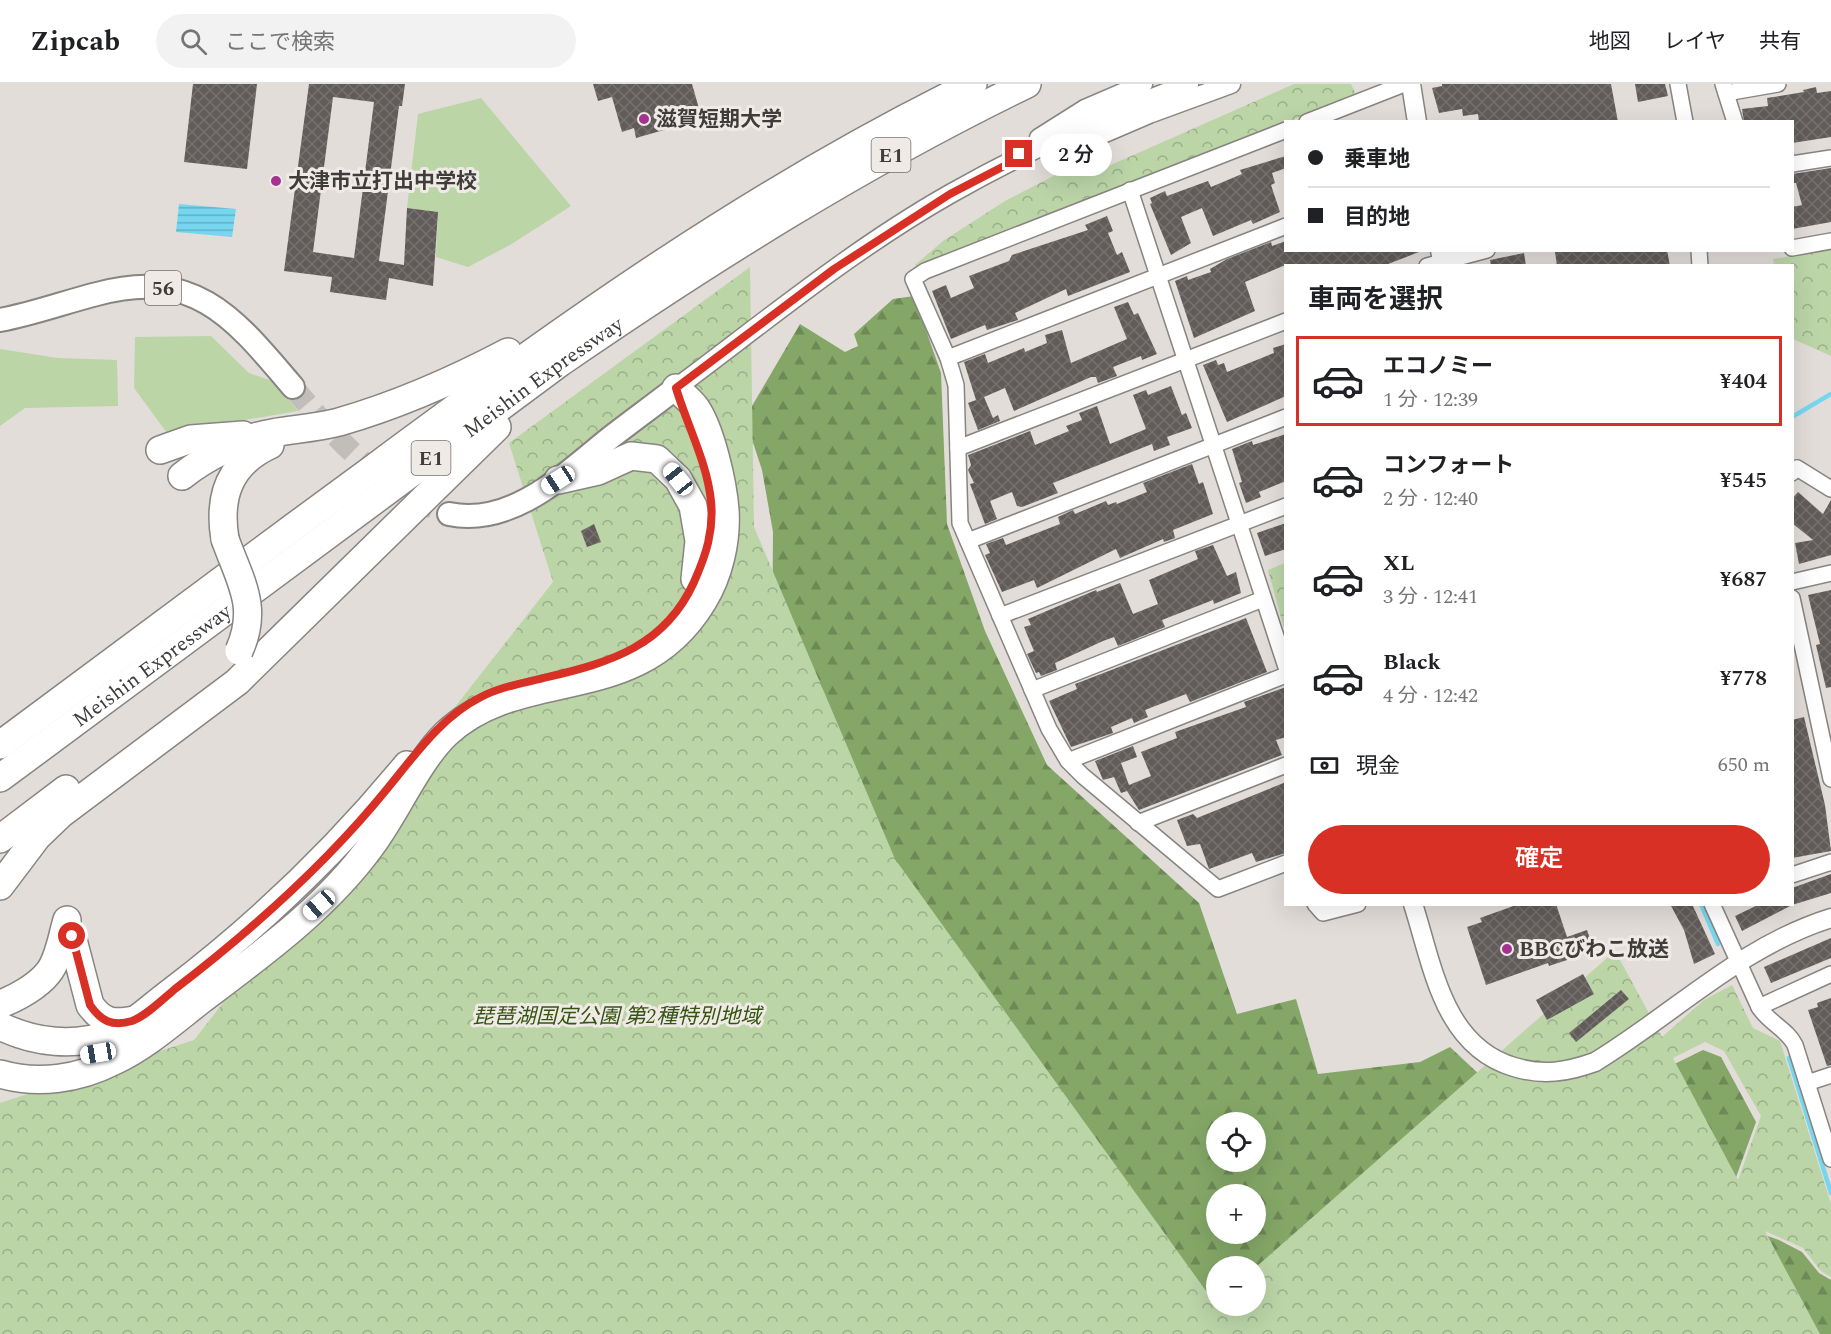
<!DOCTYPE html>
<html lang="ja">
<head>
<meta charset="utf-8">
<style>
  :root { --surface:#fff; --page:#f2f2f2; --text:#202124; --muted:#757577; --line:#e0e0e0; --accent:#d93025 }
  body { margin:0; font-family:Spectral,"Noto Sans JP",serif; background:var(--page); color:var(--text); height:100vh; display:flex; flex-direction:column; font-size:22px; white-space:nowrap }
  * { box-sizing:border-box; margin:0 }
  p { font-size:20px; color:var(--muted) }
  .icon { flex:none; width:33px; height:33px; fill:none; stroke:currentColor; stroke-width:2; stroke-linecap:round; stroke-linejoin:round }
  .map { position:relative; flex:1; overflow:hidden }
  .sheet { position:absolute; left:1284px; top:180px; width:510px; height:642px; display:flex; flex-direction:column; background:var(--surface); border-radius:0px; box-shadow:0 6px 24px #0002 }
  .sheet>* { flex:none }
  .hud { position:absolute; left:1284px; top:36px; width:510px; height:132px; border-radius:0px; box-shadow:0 6px 24px #0002; display:grid; align-content:center; height:132px; padding:0 24px; background:var(--surface) }
  .buttons { position:absolute; left:1206px; top:1028px; display:grid; gap:12px }
  .buttons a { display:grid; place-items:center; width:60px; height:60px; border-radius:50%; background:var(--surface); box-shadow:0 6px 24px #0002; font-size:30px }
  .end { position:absolute; width:27px; height:27px; margin:-14px; border:8px solid #d93025; background:#fff; box-shadow:0 0 0 3px #fff }
  .from { border-radius:50% }
  .bubble { position:absolute; height:42px; border-radius:21px; background:var(--surface); box-shadow:0 6px 24px #0002; font-size:20px; font-weight:600; line-height:42px; text-align:center }
  .car { position:absolute; width:18px; height:36px; margin:-18px -9px; border-radius:8px; box-shadow:0 0 4px 2px #0007; background:linear-gradient(#fff 24%,#345 0 40%,#fff 0 76%,#345 0 86%,#fff 0) }
  .hud b { display:flex; align-items:center; gap:21px; height:57px; font-size:22px }
  .hud b+b { border-top:2px solid var(--line) }
  .hud i { width:15px; height:15px; background:var(--text) }
  ul { padding:0; list-style:none }
  li { display:flex; align-items:center; gap:18px; height:90px; margin:0 12px 9px; padding:0 12px; border:3px solid transparent; border-radius:0px }
  li div { flex:1 }
  li b { display:block; font-size:22px }
  li em { font-style:normal; font-weight:600 }
  li.selected { border-color:var(--accent) }
  li>.icon { width:54px; height:54px; stroke-width:1.5 }
  h2 { padding:0 24px; font-size:27px; line-height:72px }
  .pay { display:flex; align-items:center; gap:15px; height:66px; padding:0 24px; font-size:22px }
  .pay p { margin-inline-start:auto }
  .cta { display:flex; gap:12px; margin-top:auto; padding:12px 24px }
  .cta a { flex:1; height:69px; border-radius:36px; background:var(--accent); color:#fff; font-size:24px; font-weight:600; line-height:69px; text-align:center }
  header { display:flex; align-items:center; gap:36px; box-sizing:border-box; height:84px; padding:0 30px; background:var(--surface); border-bottom:2px solid var(--line) }
  header strong { font-size:28px }
  nav { display:flex; gap:33px; margin-inline-start:auto; font-size:21px }
  .search { width:420px; height:54px; background:var(--page); display:flex; align-items:center; gap:15px; box-sizing:border-box; padding:0 21px; border-radius:33px; color:var(--muted); font-size:22px }
  .map>svg:first-child { display:block }
</style>
</head>
<body>
<header>
<strong>Zipcab</strong>
<div class="search"><svg class="icon" aria-label="search" viewBox="0 0 24 24"><circle cx="10" cy="10" r="6"/><path d="M15 15l6 6"/></svg>ここで検索</div>
<nav><a>地図</a><a>レイヤ</a><a>共有</a></nav>
</header>
<div class="map">
<svg width="1831" height="1250" viewBox="0 0 1831 1250">
  <defs>
    <pattern id="forest-firs" width="22" height="20" patternUnits="userSpaceOnUse" patternTransform="scale(1.5)"><rect width="22" height="20" fill="#84a767"/><path d="M5 1l3.5 6h-7zM16 11l3.5 6h-7z" fill="#6d8956"/></pattern>
    <pattern id="park-crowns" width="20" height="18" patternUnits="userSpaceOnUse" patternTransform="scale(1.5)"><rect width="20" height="18" fill="#bbd5a7"/><path d="M2 6a3 3 0 1 1 6 0M12 15a3 3 0 1 1 6 0" fill="none" stroke="#99ae89"/></pattern>
    <pattern id="water-rules" width="6" height="5" patternUnits="userSpaceOnUse" patternTransform="scale(1.5)"><rect width="6" height="5" fill="#77d6ef"/><path d="M0 2.5h6" fill="none" stroke="#63afc3"/></pattern>
    <pattern id="building-cross-hatch" width="8" height="8" patternUnits="userSpaceOnUse" patternTransform="scale(1.5)"><rect width="8" height="8" fill="#615c5a"/><path d="M0 0l8 8M0 8l8-8" fill="none" stroke="#75716f"/></pattern>
  </defs>
  <rect width="100%" height="100%" fill="#e2ddd9"/>
  <g fill="#bbd5a7">
    <path d="M481,14L571,122L510,161L468,183L436,173L438,128L407,124L418,30Z"/>
    <path d="M211,252L249,289L275,298L298,327L167,349L134,304L135,253Z"/>
    <path d="M0,265L58,274L117,276L118,322L25,324L0,342Z"/>
  </g>
  <path fill="url(#forest-firs)" fill-rule="evenodd" d="M914,212L941,289L947,440L985,547L1047,681L1199,819L1237,930L1296,915L1318,990L1420,978L1450,963L1482,993L1599,1017L1703,966L1721,973L1756,1038L1726,1121L1742,1143L1779,1156L1802,1168L1819,1189L1831,1196V1250H0L152,994L772,573L773,448L762,386L745,334L800,240L845,268L858,262L854,250L893,215ZM1216,1038H1256V1077H1216ZM1216,1110H1256V1149H1216ZM1216,1182H1256V1221H1216Z"/>
  <g fill="url(#park-crowns)" fill-rule="evenodd">
    <path d="M1294,0H1351L1356,11L916,185L915,181L943,157L1005,117L1067,85L1104,84Z"/>
    <path d="M1831,165V272L1793,255L1792,182L1774,181L1773,175Z"/>
    <path d="M750,183L754,443L895,775L1214,1218L1216,1217V1221H1256V1183L1615,867L1662,953L1704,916L1732,901L1753,944L1780,957L1831,1120V1193L1821,1187L1803,1164L1765,1147L1820,1250H0V1019L194,956L553,498L509,359ZM1705,958L1724,967L1761,1032L1738,1096L1673,974Z"/>
    <path d="M1285,479V548L1268,486Z"/>
  </g>
  <path fill="url(#water-rules)" d="M179,120L236,125L232,153L176,148Z"/>
  <g fill="none" stroke-linecap="round" stroke-linejoin="round">
    <g stroke="#77d6ef" stroke-width="4.5">
      <path d="M1792,333L1831,310"/>
      <path d="M1701,820L1718,860"/>
      <path d="M1789,974L1831,1109"/>
    </g>
  </g>
  <g fill="url(#building-cross-hatch)" fill-rule="evenodd">
    <path d="M193,0H257L247,85L184,78Z"/>
    <path d="M309,0H405L402,22H399L379,177L404,181L407,124L438,128L433,202L389,194L386,216L330,208L332,193L284,187ZM333,13L374,18L354,174L313,168Z"/>
    <path d="M593,0H692L702,35L636,54L634,44L622,48L612,13L598,17Z"/>
    <path d="M1442,0H1611L1618,38H1479L1478,30L1463,32L1462,25L1439,29L1432,4L1442,2Z"/>
    <path d="M1635,0H1665L1668,12L1638,18Z"/>
    <path d="M1816,3L1817,9L1831,7V53L1792,59V38H1744L1742,25L1768,22L1767,14L1804,8L1803,6Z"/>
    <path d="M1286,72V84L1272,89L1275,99L1271,101L1280,128L1253,140L1251,136L1213,152L1202,124L1181,133L1191,159L1171,171L1150,120L1152,119L1150,114L1165,107L1167,112L1208,97L1211,103L1242,90L1240,86Z"/>
    <path d="M1831,84V138L1792,145V123L1802,121L1796,99H1792V90Z"/>
    <path d="M1107,132L1113,147L1108,149L1117,171L1122,168L1130,188L1068,212L1066,205L1015,229L1018,236L987,246L985,241L951,255L932,207L946,201L951,214L974,204L969,192L1009,177L1012,171L1024,167L1088,146L1085,141Z"/>
    <path d="M1286,157V166L1419,168L1383,182H1283L1245,198L1255,227L1194,254L1175,197L1187,192L1188,196L1211,188L1210,185L1227,175L1271,158L1272,162Z"/>
    <path d="M1562,166H1667L1670,182H1557L1555,168Z"/>
    <path d="M1524,169L1526,182H1491L1490,176Z"/>
    <path d="M1128,218L1134,231L1138,229L1157,270L1142,276L1141,272L1113,283L1117,292L1098,299L1096,293H1091L1014,327L1005,304L984,313L993,334L998,331L1000,337L978,346L968,319L976,316L964,278L985,270L988,279L1024,264L1025,268L1047,259L1045,251L1062,246L1071,279L1127,255L1114,223Z"/>
    <path d="M1286,260V312L1227,338L1203,281L1216,276L1218,281L1224,279L1227,288L1274,269L1273,264Z"/>
    <path d="M1171,302L1182,331L1186,329L1192,344L1167,353L1170,361L1154,367L1152,360L1053,399L1058,409L1022,423L1017,422L1012,408L990,417L997,435L985,440L970,400L974,399L968,386L971,381L968,371L1030,347L1035,361L1069,347L1066,342L1082,336L1079,329L1097,322L1110,360L1146,345L1133,311L1146,306L1148,311Z"/>
    <path d="M1286,350V397L1259,408L1261,413L1246,419L1239,399L1242,398L1232,365L1252,357L1253,361Z"/>
    <path d="M1192,380L1199,400L1203,398L1213,430L1173,446L1175,454L1164,458L1163,455L1120,474L1116,465L1037,504L1034,496L1002,508L985,471L990,469L986,460L1003,454L1006,461L1060,440L1058,433L1073,426L1075,430L1106,417L1108,421L1116,418L1117,420L1147,408L1143,399Z"/>
    <path d="M1798,408L1823,430L1831,416V471L1799,480L1795,459L1813,456L1792,439V415Z"/>
    <path d="M1286,439V465L1265,472L1257,449Z"/>
    <path d="M594,440L601,458L587,463L581,447Z"/>
    <path d="M1213,461L1227,492L1236,488L1241,509L1214,520L1213,516L1162,536L1165,543L1118,562L1114,553L1103,557L1055,579L1057,586L1041,592L1039,588L1036,589L1027,570L1034,567L1024,543L1031,541L1028,535L1096,506L1097,508L1120,499L1133,530L1158,520L1149,496L1198,475L1195,467Z"/>
    <path d="M1831,506V603L1826,604L1816,561L1820,560L1808,511Z"/>
    <path d="M1246,534L1267,588L1190,618L1186,610L1145,626L1148,633L1134,639L1132,634L1111,643L1113,649L1071,663L1049,617L1077,605L1075,600Z"/>
    <path d="M1286,603V653L1276,656L1282,671L1139,726L1127,707L1121,709L1114,693L1103,696L1095,677L1133,662L1137,673L1121,679L1129,701L1151,692L1141,668L1177,654L1175,648L1246,623L1244,618Z"/>
    <path d="M1804,633L1825,721L1831,767L1792,774V636Z"/>
    <path d="M1286,698V769L1256,778L1252,769L1209,785L1200,760L1187,762L1177,736L1193,730L1197,734Z"/>
    <path d="M1831,790V809L1792,821L1742,847L1735,832L1760,820H1792V804Z"/>
    <path d="M1519,820H1556L1567,853L1587,846L1594,867L1549,882L1548,879L1486,901L1467,843L1482,838L1480,834Z"/>
    <path d="M1670,820H1692L1715,870L1694,880L1684,846Z"/>
    <path d="M1831,854V874L1771,899L1764,883Z"/>
    <path d="M1583,890L1594,910L1547,936L1536,916Z"/>
    <path d="M1621,906L1629,915L1576,958L1569,949Z"/>
    <path d="M1831,914V981L1827,982L1808,926L1818,923L1817,919Z"/>
  </g>
  <g fill="none" stroke-linecap="round" stroke-linejoin="round">
    <path stroke="#c1bdb9" stroke-width="22" stroke-dasharray="22 11" stroke-linecap="butt" d="M293,303C327,344 364,386 411,413C422,420 436,425 449,430"/>
    <g stroke="#888480" stroke-width="18">
      <g id="minor">
        <path d="M1678,0L1685,38"/>
        <path d="M1723,0L1735,38"/>
        <path d="M1726,9L1778,0"/>
        <path d="M1307,38L1404,0"/>
        <path d="M1286,46L925,187L913,195L948,274L956,301L960,439L1049,645L1068,677L1083,692L1218,805L1286,779"/>
        <path d="M1792,80L1831,74"/>
        <path d="M1130,106L1286,583"/>
        <path d="M1792,164L1831,157"/>
        <path d="M1699,166L1700,182"/>
        <path d="M1427,182L1487,166"/>
        <path d="M948,274L1286,142"/>
        <path d="M958,364L1286,237"/>
        <path d="M1792,389L1797,384L1831,405"/>
        <path d="M968,457L1286,333"/>
        <path d="M1792,498L1831,489"/>
        <path d="M1792,514L1831,695"/>
        <path d="M1000,532L1286,422"/>
        <path d="M1032,606L1263,515"/>
        <path d="M1068,677L1286,591"/>
        <path d="M1138,739L1286,681"/>
        <path d="M1792,791L1831,778"/>
        <path d="M1315,820L1323,829L1358,820"/>
        <path d="M1712,820L1759,923C1769,939 1787,945 1795,961L1831,1075"/>
        <path d="M1759,923L1831,890"/>
        <path d="M1807,999L1831,991"/>
      </g>
    </g>
    <g stroke="#888480" stroke-width="21">
      <g id="tertiary">
        <path d="M1411,0L1417,38"/>
        <path d="M1072,52L1100,51L1149,30L1231,0"/>
        <path d="M1039,54L1085,25L1143,0"/>
        <path d="M1440,166L1443,182"/>
        <path d="M676,304C766,237 853,165 950,110C1026,67 1107,30 1189,0"/>
        <path d="M1413,820C1433,882 1443,962 1514,983C1543,992 1567,988 1595,978C1674,930 1741,862 1831,834"/>
      </g>
    </g>
    <g stroke="#888480" stroke-width="26">
      <g id="primary">
        <path d="M0,236C33,230 65,218 97,210C196,183 235,235 293,303"/>
        <path d="M449,430C512,443 565,390 610,354C632,337 654,321 676,304"/>
      </g>
    </g>
    <g stroke="#888480" stroke-width="30">
      <g id="motorway">
        <path d="M160,366L191,355L243,351"/>
        <path d="M182,392C203,375 244,353 272,349C295,345 316,344 339,338C398,321 453,297 508,268"/>
        <path d="M558,396L598,387L631,372L657,375L678,395L693,422L699,457L695,495"/>
        <path d="M225,455C218,413 229,380 270,361"/>
        <path d="M0,661C124,569 247,477 371,386C563,243 757,105 973,0"/>
        <path id="s1" d="M0,694L561,278C711,175 864,79 1027,0"/>
        <path d="M0,755L66,705"/>
        <path d="M0,802L37,753L61,730L237,598L497,343"/>
        <path d="M72,852L90,921C103,939 113,940 134,936"/>
        <path d="M0,920C15,915 38,902 48,889C59,876 62,852 67,836"/>
        <path d="M0,942C35,959 74,963 111,950C132,942 152,922 171,908C258,842 337,766 407,681"/>
        <path d="M0,990C38,1001 79,995 114,977C146,962 174,937 201,916C262,870 326,824 371,762C396,729 417,678 446,650C521,579 638,625 703,517C719,491 727,457 725,426C723,399 711,346 696,324C691,317 682,310 676,304"/>
      </g>
    </g>
    <use href="#minor" stroke="#fff" stroke-width="15"/>
    <use href="#tertiary" stroke="#fff" stroke-width="18"/>
    <use href="#primary" stroke="#fff" stroke-width="22"/>
    <use href="#motorway" stroke="#fff" stroke-width="27"/>
    <g stroke="#888480" stroke-width="30" stroke-linecap="butt">
      <path id="motorway-bridge" d="M225,455C240,497 259,523 239,567"/>
    </g>
    <use href="#motorway-bridge" stroke="#fff" stroke-width="27"/>
  </g>
  <g fill="none" stroke-linecap="round" stroke-linejoin="round">
    <path stroke="#d93025" stroke-width="8" d="M72,852L90,921C101,937 112,943 132,937C146,932 163,915 175,905C252,846 326,780 387,705C415,671 441,633 481,613C502,602 525,599 548,593C611,578 665,562 694,498C706,471 714,447 711,417C707,378 687,341 676,304L834,185L950,110L1010,79L1019,70"/>
  </g>
  <g fill="#a43390" stroke="#efeae6" stroke-width="2">
    <circle cx="644" cy="35" r="6"/>
    <circle cx="276" cy="97" r="6"/>
    <circle cx="1507" cy="865" r="6"/>
  </g>
  <g text-anchor="middle" stroke-width="6" stroke-linejoin="round" paint-order="stroke">
    <g fill="#efeae6" stroke="#73716e" stroke-width="1.5">
      <rect x="871.5" y="54" width="39" height="34" rx="4.5"/>
      <rect x="145" y="187" width="36" height="34" rx="4.5"/>
      <rect x="411.5" y="357" width="39" height="34" rx="4.5"/>
    </g>
    <g font-size="20" font-weight="bold" fill="#3e3d3b">
      <text x="891" y="78">E1</text>
      <text x="163" y="211">56</text>
      <text x="431" y="381">E1</text>
    </g>
    <g font-size="21" font-weight="bold" fill="#3e3d3b" stroke="#efeae6" text-anchor="start">
      <text x="656" y="42">滋賀短期大学</text>
      <text x="288" y="104">大津市立打出中学校</text>
      <text x="1519" y="872">BBCびわこ放送</text>
    </g>
    <g font-size="21" fill="#3e3d3b" stroke="#efeae6">
      <text dy="7" stroke="none"><textPath href="#s1" startOffset="675">Meishin Expressway</textPath></text>
      <text dy="7" stroke="none"><textPath href="#s1" startOffset="189">Meishin Expressway</textPath></text>
    </g>
    <g font-size="21" font-style="italic" fill="#34540f" stroke="#efeae6">
      <text x="617" y="939">琵琶湖国定公園 第2種特別地域</text>
    </g>
  </g>
</svg>
<div class="buttons">
<a><svg class="icon" aria-label="locate" viewBox="0 0 24 24"><circle cx="12" cy="12" r="6"/><path d="M12 2v4M12 18v4M2 12h4M18 12h4"/></svg></a>
<a>+</a>
<a>−</a>
</div>
<i class="end from" style="left:72px;top:852px"></i>
<i class="end" style="left:1019px;top:70px"></i>
<div class="bubble" style="left:1040px;top:50px;width:72px">2 分</div>
<i class="car" style="left:678px;top:395px;rotate:321deg"></i>
<i class="car" style="left:558px;top:396px;rotate:237deg"></i>
<i class="car" style="left:319px;top:821px;rotate:229deg"></i>
<i class="car" style="left:98px;top:969px;rotate:260deg"></i>
<div class="hud">
<b><i class="from"></i>乗車地</b>
<b><i></i>目的地</b>
</div>
<section class="sheet">
<h2>車両を選択</h2>
<ul>
<li class="selected"><svg class="icon" aria-label="car" viewBox="0 0 24 24"><path d="M5 17H2v-5l4-1 3-4h7l3 4 3 1v5h-3M9 17h6M6 11h13"/><circle cx="7" cy="17" r="2"/><circle cx="17" cy="17" r="2"/></svg><div><b>エコノミー</b><p>1 分 · 12:39</p></div><em>¥404</em></li>
<li><svg class="icon" aria-label="car" viewBox="0 0 24 24"><path d="M5 17H2v-5l4-1 3-4h7l3 4 3 1v5h-3M9 17h6M6 11h13"/><circle cx="7" cy="17" r="2"/><circle cx="17" cy="17" r="2"/></svg><div><b>コンフォート</b><p>2 分 · 12:40</p></div><em>¥545</em></li>
<li><svg class="icon" aria-label="car" viewBox="0 0 24 24"><path d="M5 17H2v-5l4-1 3-4h7l3 4 3 1v5h-3M9 17h6M6 11h13"/><circle cx="7" cy="17" r="2"/><circle cx="17" cy="17" r="2"/></svg><div><b>XL</b><p>3 分 · 12:41</p></div><em>¥687</em></li>
<li><svg class="icon" aria-label="car" viewBox="0 0 24 24"><path d="M5 17H2v-5l4-1 3-4h7l3 4 3 1v5h-3M9 17h6M6 11h13"/><circle cx="7" cy="17" r="2"/><circle cx="17" cy="17" r="2"/></svg><div><b>Black</b><p>4 分 · 12:42</p></div><em>¥778</em></li>
</ul>
<div class="pay"><svg class="icon" aria-label="cash" viewBox="0 0 24 24"><path d="M3 7h18v10H3z"/><circle cx="12" cy="12" r="2"/></svg>現金<p>650 m</p></div>
<div class="cta"><a>確定</a></div>
</section>
</div>
</body>
</html>
